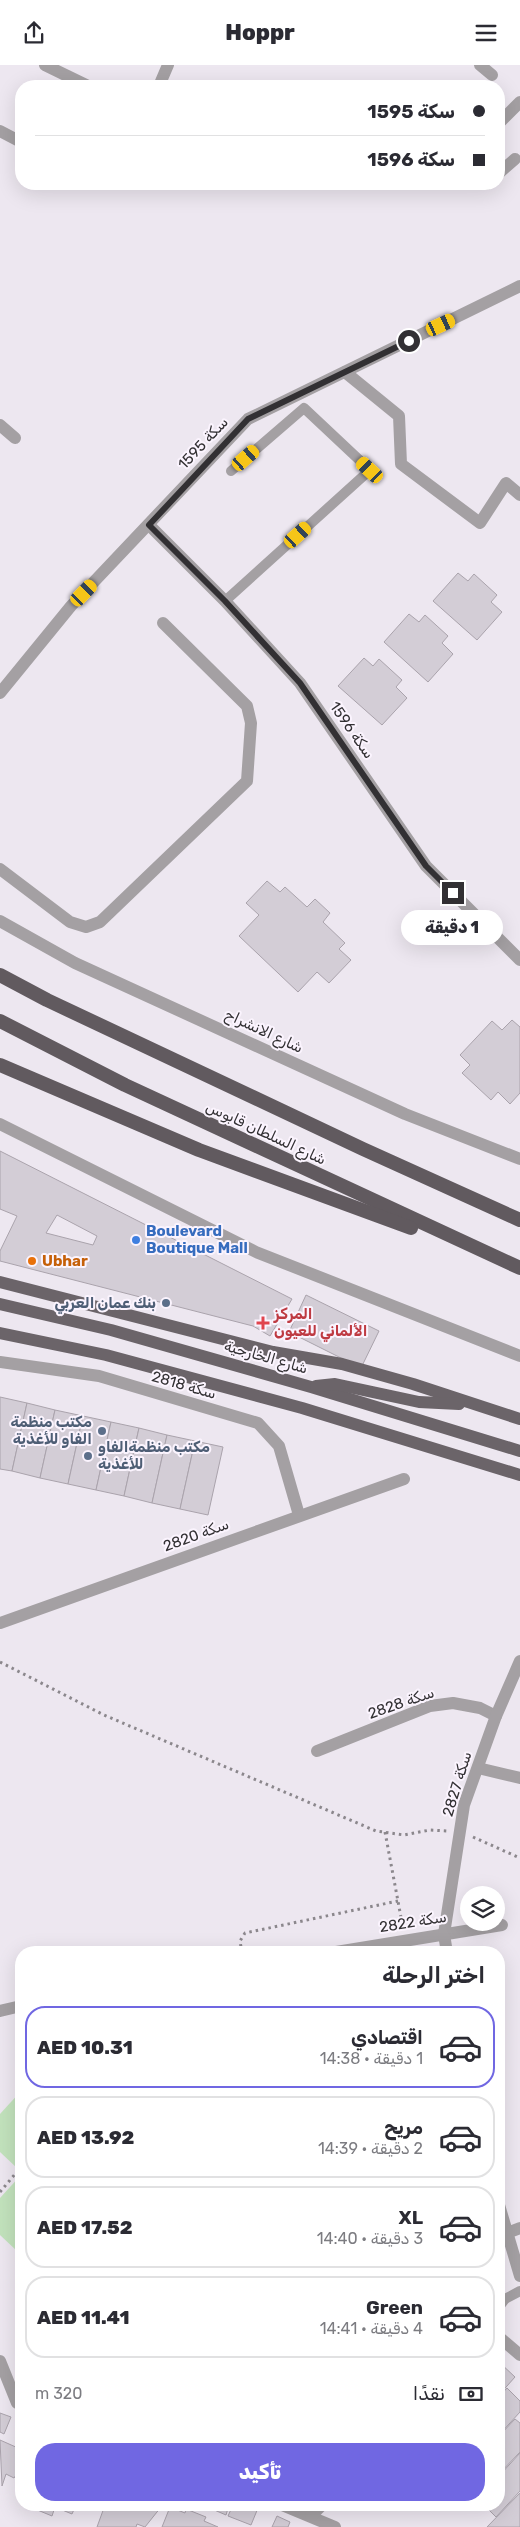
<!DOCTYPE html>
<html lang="ar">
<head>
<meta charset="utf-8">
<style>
  :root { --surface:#fff; --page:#f7f7f7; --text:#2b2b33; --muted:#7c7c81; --line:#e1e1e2; --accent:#7067e2 }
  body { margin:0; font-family:Rubik,"Noto Naskh Arabic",sans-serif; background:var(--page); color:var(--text); direction:rtl; height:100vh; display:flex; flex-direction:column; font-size:19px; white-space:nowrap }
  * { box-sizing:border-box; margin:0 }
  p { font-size:16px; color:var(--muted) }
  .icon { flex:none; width:28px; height:28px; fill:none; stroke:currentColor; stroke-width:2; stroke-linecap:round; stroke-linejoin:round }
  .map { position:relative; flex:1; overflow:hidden; direction:ltr }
  .drawer { position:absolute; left:15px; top:1881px; width:490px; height:565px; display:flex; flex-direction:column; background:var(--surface); border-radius:20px; box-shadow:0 5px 20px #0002; direction:rtl }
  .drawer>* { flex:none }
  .hud { position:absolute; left:15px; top:15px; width:490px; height:110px; border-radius:20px; box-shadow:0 5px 20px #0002; direction:rtl; display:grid; align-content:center; height:110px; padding:0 20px; background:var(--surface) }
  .controls { position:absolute; left:460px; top:1821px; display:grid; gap:10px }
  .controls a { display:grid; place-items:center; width:45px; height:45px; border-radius:50%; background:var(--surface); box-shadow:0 5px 20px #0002; font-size:25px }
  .end { position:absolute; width:22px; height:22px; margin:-11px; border:6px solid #323033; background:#fff; box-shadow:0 0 0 2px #fff }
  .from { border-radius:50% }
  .bubble { position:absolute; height:35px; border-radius:18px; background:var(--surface); box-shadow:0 5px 20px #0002; font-size:16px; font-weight:800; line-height:35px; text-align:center; direction:rtl }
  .car { position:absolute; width:15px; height:30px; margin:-15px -8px; border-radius:6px; box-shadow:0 0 4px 1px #0007; background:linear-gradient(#f5c518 24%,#345 0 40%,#f5c518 0 76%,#345 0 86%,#f5c518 0) }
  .hud b { display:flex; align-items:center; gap:18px; height:48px; font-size:19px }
  .hud b+b { border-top:1px solid var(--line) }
  .hud i { width:12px; height:12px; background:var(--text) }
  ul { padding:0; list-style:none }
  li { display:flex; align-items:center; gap:15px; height:82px; margin:0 10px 8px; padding:0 10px; border:2px solid var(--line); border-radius:20px }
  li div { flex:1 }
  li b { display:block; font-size:19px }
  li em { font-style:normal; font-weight:800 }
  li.selected { border-color:var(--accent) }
  li>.icon { width:45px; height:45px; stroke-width:1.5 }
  h2 { padding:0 20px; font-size:22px; line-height:60px }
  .pay { display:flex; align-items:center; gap:12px; height:55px; padding:0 20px; font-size:19px }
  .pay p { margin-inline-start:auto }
  .primary-button { display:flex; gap:10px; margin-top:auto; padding:10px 20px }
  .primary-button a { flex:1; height:58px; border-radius:20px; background:var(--accent); color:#fff; font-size:20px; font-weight:800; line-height:58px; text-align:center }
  header { display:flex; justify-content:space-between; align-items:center; height:65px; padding:0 20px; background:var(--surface); font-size:22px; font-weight:800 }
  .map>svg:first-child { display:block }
</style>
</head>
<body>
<header><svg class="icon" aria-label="menu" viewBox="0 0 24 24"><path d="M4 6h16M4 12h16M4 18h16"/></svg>Hoppr<svg class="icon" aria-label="share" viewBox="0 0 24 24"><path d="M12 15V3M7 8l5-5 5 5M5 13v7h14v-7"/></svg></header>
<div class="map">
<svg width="520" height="2462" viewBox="0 0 520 2462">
  <rect width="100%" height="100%" fill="#ede7f0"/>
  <g fill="#c2e2bc">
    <path d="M21,2026V2098L17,2103L0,2087V2049Z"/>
    <path d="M21,2110V2182L17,2186L0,2170V2133Z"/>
  </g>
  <g fill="#d3cdd6" stroke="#aaa3ac" fill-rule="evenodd">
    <path d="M458,508L468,516L474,509L497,530L491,537L502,547L477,575L433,536Z"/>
    <path d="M409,549L419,557L425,550L448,571L442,578L453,589L428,617L384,577Z"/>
    <path d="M364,593L373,601L379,594L402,615L396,622L407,633L382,660L338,621Z"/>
    <path d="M267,816L280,827L285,822L307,842L315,834L330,848L323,857L345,878L339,884L351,895L329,918L317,907L298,927L239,871L259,850L246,838Z"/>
    <path d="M512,955L520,962V1028L510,1039L498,1027L491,1035L462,1008L470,1000L460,990L492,956L502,965Z"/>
    <path d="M0,1086L292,1234L270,1271L253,1261L0,1196V1186L17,1151L0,1144ZM57,1150L97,1171L93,1180L46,1168Z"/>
    <path d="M306,1230L379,1266L361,1303L289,1267Z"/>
    <path d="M0,1332L27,1338L12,1406L0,1404Z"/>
    <path d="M27,1338L55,1345L40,1413L12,1406Z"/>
    <path d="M55,1345L83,1351L68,1419L40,1413Z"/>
    <path d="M83,1351L111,1357L96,1425L68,1419Z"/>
    <path d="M111,1357L139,1363L124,1431L96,1425Z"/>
    <path d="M139,1363L167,1370L152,1438L124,1431Z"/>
    <path d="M167,1370L195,1376L180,1444L152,1438Z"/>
    <path d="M195,1376L223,1382L208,1450L180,1444Z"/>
    <path d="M499,2297L515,2312L499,2330Z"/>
    <path d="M507,2323L520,2336V2347L499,2370V2332Z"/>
    <path d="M0,2348L11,2352L4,2369L0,2367Z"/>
    <path d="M515,2354L520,2358V2387L499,2409V2371Z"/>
    <path d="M0,2375L18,2383L16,2387L21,2389V2403L14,2413L6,2409L2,2421Z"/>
    <path d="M520,2388V2426L496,2452L484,2440H499V2411Z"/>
    <path d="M520,2428V2462H487Z"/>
    <path d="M37,2440H76L72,2449L55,2442L52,2451L35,2444Z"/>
    <path d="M105,2440H157L161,2442L145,2462L137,2459L136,2462H97Z"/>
    <path d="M213,2440H229L226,2450L212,2444Z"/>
    <path d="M233,2440H250L258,2443L251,2460L228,2451Z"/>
    <path d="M170,2442L185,2448L186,2444L206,2452L204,2456L218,2462H162Z"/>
    <path d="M277,2451L290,2457L288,2462H272Z"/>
  </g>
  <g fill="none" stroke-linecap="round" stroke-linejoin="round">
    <g stroke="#8b878c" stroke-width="3" stroke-dasharray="2.5 4" stroke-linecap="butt">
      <path d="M0,1597L104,1650L376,1766L404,1770L430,1765L448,1766"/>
      <path d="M385,1767L403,1863"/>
      <path d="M473,1772L520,1793"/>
      <path d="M242,1888L240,1876L245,1868L398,1836"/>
      <path d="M0,2127L21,2102"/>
    </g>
    <g stroke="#a4a0a3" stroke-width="10">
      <path d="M225,536L370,405L304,343L231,406"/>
      <path d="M499,2242L505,2234L520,2226"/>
    </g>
    <g stroke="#a4a0a3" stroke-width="12">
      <path d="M45,0L88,21"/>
      <path d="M480,0L492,10"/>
      <path d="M159,21L168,0"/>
      <path d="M499,58L520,37"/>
      <path d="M0,66L21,77"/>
      <path d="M499,108L515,94"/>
      <path d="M484,119H487"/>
      <path d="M345,307L399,351L401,399L480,458L506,418L520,430"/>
      <path d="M0,360L15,373"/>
      <path d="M149,460L225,536L300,618L426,801L520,895"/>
      <path d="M0,628L71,541L248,354L520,221"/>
      <path d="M0,804L70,857L86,862L100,857L247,716L251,658L247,641L163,558"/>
      <path d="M0,1297L99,1311L258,1358L279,1381L299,1450"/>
      <path d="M0,1558L404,1414"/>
      <path d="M317,1686L430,1641L453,1638L480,1643L496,1651"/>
      <path d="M478,1703L520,1713"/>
      <path d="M330,1888L502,1860"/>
      <path d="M0,1946L21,1941"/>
      <path d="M507,2168L520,2163"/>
      <path d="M499,2272L520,2290"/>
      <path d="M0,2296L17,2338L21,2340"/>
      <path d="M282,2440L335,2462"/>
      <path d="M311,2451L322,2440"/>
    </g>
    <g stroke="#a4a0a3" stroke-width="12">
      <path d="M0,856L75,898L405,1049L520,1094"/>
      <path d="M0,1059L256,1187L520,1291"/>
      <path d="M447,1888L444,1869L464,1740L496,1651L520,1596"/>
      <path d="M499,2140L520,2211"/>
    </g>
    <g stroke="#6b6469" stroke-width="12">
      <path d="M0,1217L273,1287L342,1299L413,1319L520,1354"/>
      <path d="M0,1239L111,1265L311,1322L520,1386"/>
      <path d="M0,1268L106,1290L302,1343L520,1410"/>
      <path d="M316,1321L335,1319L419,1337L459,1339"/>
    </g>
    <g stroke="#615a5f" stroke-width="14">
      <path d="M0,910L47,935L363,1084L520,1155"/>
      <path d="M0,956L125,1020L520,1203"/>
      <path d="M0,1000L199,1085L411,1163"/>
    </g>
  </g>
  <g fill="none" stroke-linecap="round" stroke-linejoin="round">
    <path stroke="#323033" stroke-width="6" d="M409,276L248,354L149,460L225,536L300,618L426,801L453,828"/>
  </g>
  <circle fill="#3f7fe0" stroke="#fbf4fe" stroke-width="2" cx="136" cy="1175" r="5"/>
  <circle fill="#e8710a" stroke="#fbf4fe" stroke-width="2" cx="32" cy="1196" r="5"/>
  <g fill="#5c6f8a" stroke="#fbf4fe" stroke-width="2">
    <circle cx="166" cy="1238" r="5"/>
    <circle cx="102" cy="1366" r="5"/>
    <circle cx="88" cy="1391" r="5"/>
  </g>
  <path fill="#e0444e" stroke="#fbf4fe" stroke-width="2" d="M260.5 1250.5h5v5h5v5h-5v5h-5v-5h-5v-5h5z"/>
  <g text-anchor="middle" stroke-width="4" stroke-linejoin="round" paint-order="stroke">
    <g font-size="15" fill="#323033" stroke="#fbf4fe">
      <text transform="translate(203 378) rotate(-47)" y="5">سكة 1595</text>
      <text transform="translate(352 665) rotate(55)" y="5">سكة 1596</text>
      <text transform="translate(264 966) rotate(25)" y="5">شارع الانشراح</text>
      <text transform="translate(266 1068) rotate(25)" y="5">شارع السلطان قابوس</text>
      <text transform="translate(266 1292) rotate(16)" y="5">شارع الخارجية</text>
      <text transform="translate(184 1320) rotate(16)" y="5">سكة 2818</text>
      <text transform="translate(196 1470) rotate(-20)" y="5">سكة 2820</text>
      <text transform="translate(401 1638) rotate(-19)" y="5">سكة 2828</text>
      <text transform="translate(457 1719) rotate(-73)" y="5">سكة 2827</text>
      <text transform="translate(413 1857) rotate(-9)" y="5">سكة 2822</text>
    </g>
    <g font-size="15" font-weight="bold" fill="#366cbe" stroke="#fbf4fe" text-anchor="start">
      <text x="146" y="1171">Boulevard<tspan x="146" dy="17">Boutique Mall</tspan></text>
    </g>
    <g font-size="15" font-weight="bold" fill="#c56008" stroke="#fbf4fe" text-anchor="start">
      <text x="42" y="1201">Ubhar</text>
    </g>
    <g font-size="15" font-weight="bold" fill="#4e5e75" stroke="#fbf4fe" text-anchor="end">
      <text x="156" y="1243">بنك عمان العربي</text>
      <text x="92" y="1362">مكتب منظمة<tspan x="92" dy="17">الفاو للأغذية</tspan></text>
      <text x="98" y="1387" text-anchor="start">مكتب منظمةالفاو<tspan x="98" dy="17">للأغذية</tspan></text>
    </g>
    <g font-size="15" font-weight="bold" fill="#be3a42" stroke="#fbf4fe" text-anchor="start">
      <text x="274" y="1254">المركز<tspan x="274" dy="17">الألماني للعيون</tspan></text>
    </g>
  </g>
</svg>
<div class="controls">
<a><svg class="icon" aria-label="layers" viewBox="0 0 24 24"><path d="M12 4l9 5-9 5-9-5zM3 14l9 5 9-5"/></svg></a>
</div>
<i class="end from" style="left:409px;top:276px"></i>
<i class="end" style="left:453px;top:828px"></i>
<div class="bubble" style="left:401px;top:845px;width:102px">1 دقيقة</div>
<i class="car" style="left:441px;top:260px;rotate:65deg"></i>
<i class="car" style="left:246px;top:393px;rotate:49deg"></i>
<i class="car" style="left:370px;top:405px;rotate:313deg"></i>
<i class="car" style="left:298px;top:470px;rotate:48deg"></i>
<i class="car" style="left:84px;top:528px;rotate:44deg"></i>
<div class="hud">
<b><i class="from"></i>سكة 1595</b>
<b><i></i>سكة 1596</b>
</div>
<section class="drawer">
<h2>اختر الرحلة</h2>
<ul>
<li class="selected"><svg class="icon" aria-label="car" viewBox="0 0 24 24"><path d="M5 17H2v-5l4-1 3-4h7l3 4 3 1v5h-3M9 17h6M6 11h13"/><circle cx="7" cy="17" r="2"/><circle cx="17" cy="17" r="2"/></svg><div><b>اقتصادي</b><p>1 دقيقة · 14:38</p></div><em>AED 10.31</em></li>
<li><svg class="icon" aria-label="car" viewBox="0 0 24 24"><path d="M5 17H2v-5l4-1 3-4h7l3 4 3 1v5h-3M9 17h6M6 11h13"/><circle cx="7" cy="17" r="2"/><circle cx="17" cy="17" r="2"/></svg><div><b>مريح</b><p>2 دقيقة · 14:39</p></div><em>AED 13.92</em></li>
<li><svg class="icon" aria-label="car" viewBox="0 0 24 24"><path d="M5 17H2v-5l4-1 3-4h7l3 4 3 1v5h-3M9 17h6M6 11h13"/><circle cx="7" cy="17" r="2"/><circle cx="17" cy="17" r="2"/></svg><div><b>XL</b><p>3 دقيقة · 14:40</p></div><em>AED 17.52</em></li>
<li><svg class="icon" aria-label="car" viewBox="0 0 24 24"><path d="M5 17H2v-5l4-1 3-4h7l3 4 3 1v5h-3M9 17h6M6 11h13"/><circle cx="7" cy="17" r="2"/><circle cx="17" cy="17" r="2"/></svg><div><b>Green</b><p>4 دقيقة · 14:41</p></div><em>AED 11.41</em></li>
</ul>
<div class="pay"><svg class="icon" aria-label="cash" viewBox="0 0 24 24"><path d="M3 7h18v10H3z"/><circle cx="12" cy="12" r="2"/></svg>نقدًا<p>320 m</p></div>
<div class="primary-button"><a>تأكيد</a></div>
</section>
</div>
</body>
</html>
